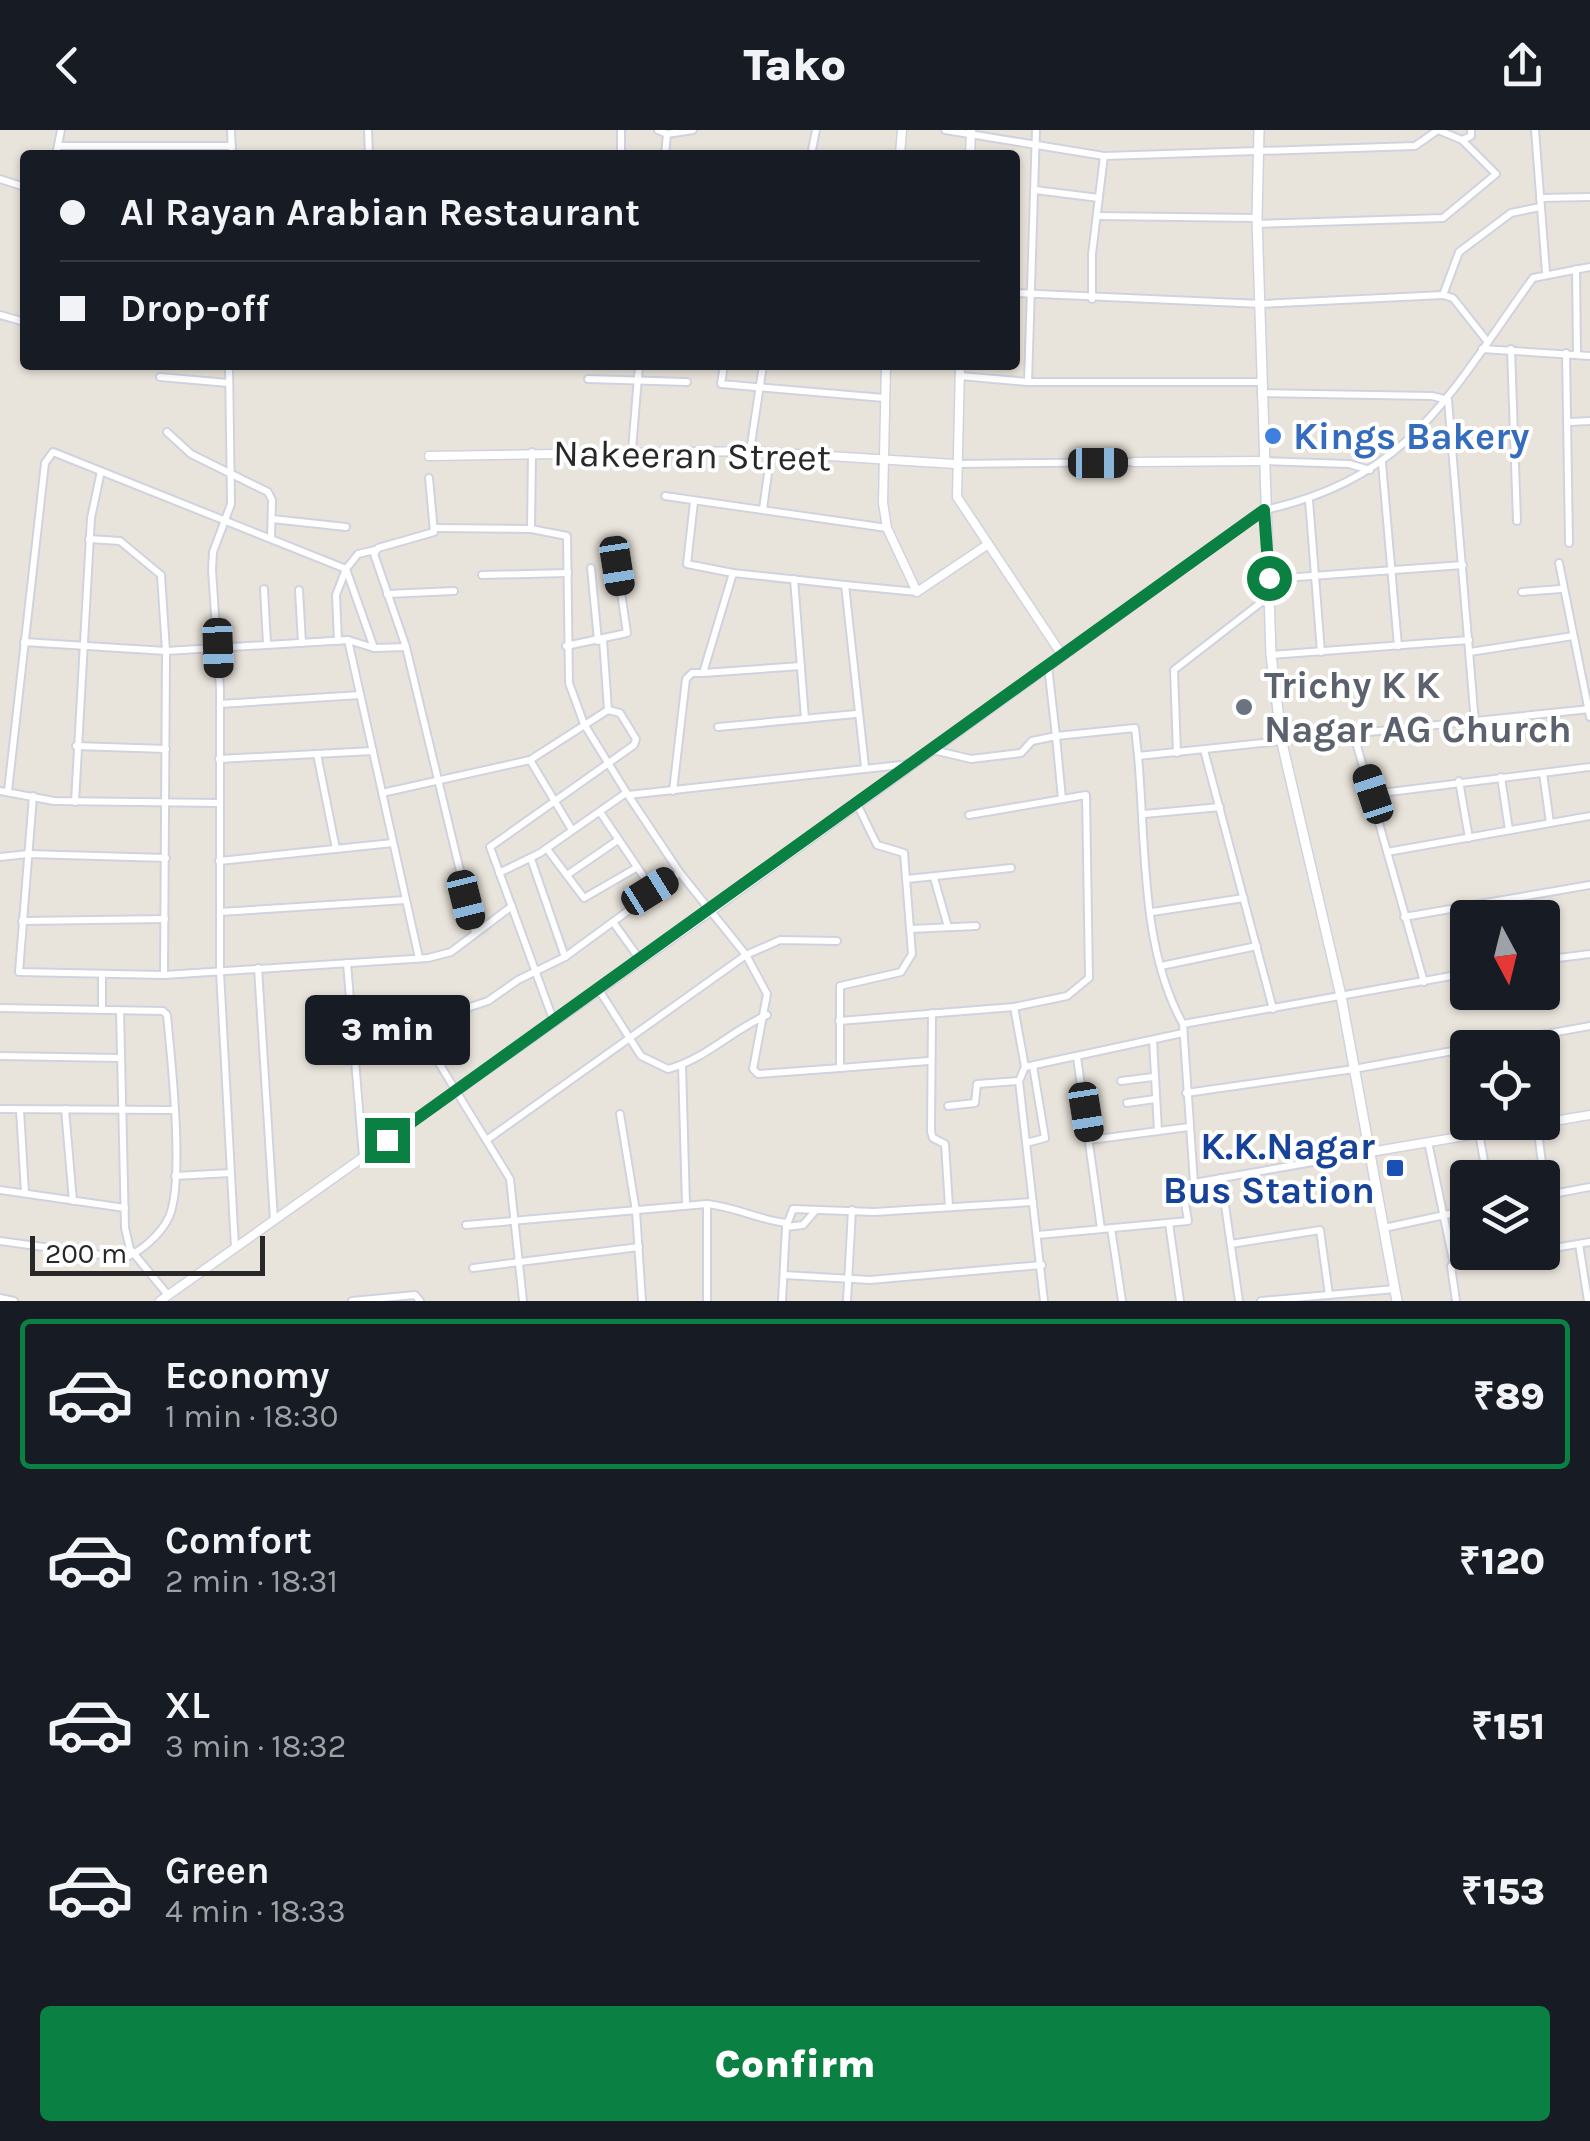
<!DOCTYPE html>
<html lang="en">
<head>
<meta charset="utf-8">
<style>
  :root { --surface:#171b24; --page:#20242c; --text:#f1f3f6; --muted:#9ea1a6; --line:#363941; --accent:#0b8043 }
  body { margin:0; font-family:Karla,sans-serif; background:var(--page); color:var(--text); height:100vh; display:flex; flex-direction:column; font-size:38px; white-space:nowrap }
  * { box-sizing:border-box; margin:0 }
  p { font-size:32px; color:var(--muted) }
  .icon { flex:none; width:55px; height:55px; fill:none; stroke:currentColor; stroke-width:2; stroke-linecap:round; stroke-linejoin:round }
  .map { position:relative; height:1171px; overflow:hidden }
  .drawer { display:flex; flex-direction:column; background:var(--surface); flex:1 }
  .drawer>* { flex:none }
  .hud { position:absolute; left:20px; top:20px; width:1000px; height:220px; border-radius:10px; box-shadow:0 2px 8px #0004; display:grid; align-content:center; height:220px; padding:0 40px; background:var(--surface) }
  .needle { width:65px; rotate:173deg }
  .controls { position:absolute; left:1450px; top:770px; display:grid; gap:20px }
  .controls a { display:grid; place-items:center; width:110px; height:110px; border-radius:10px; background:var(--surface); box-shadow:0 2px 8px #0004; font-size:50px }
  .scale { position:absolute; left:30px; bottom:25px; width:235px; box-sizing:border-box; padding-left:10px; border:5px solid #282828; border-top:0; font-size:28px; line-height:35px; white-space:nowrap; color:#282828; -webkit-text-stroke:8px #fff; paint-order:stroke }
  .end { position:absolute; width:45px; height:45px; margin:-22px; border:12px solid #0b8043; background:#fff; box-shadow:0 0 0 5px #fff }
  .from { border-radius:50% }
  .bubble { position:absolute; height:70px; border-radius:10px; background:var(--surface); box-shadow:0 2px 8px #0004; font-size:32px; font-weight:800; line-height:70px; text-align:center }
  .car { position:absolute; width:30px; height:60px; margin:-30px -15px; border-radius:12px; box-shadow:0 0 8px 2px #0007; background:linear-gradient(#222 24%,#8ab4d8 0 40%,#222 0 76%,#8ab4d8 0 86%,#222 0) }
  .hud b { display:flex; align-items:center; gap:35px; height:95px; font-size:38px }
  .hud b+b { border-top:2px solid var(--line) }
  .hud i { width:25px; height:25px; background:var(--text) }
  ul { padding:18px 0 0; list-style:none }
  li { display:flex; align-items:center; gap:30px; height:150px; margin:0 20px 15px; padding:0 20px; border:5px solid transparent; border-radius:10px }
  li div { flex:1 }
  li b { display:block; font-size:38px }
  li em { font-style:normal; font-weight:800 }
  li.on { border-color:var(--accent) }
  li>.icon { width:90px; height:90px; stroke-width:1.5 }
  .primary-button { display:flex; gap:20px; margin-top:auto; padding:20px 40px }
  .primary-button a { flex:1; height:115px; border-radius:10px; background:var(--accent); color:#fff; font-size:40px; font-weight:800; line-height:115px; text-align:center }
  header { display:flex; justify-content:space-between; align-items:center; height:130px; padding:0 40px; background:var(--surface); font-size:45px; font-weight:800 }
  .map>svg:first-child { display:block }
</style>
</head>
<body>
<header><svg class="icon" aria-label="back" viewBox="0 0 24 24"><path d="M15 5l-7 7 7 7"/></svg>Tako<svg class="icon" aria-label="share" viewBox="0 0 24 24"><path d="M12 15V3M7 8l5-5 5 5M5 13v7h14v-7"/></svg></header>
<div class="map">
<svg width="1590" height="1171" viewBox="0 0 1590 1171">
  <rect width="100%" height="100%" fill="#e9e4db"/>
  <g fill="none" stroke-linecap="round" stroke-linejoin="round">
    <g stroke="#d0d2e0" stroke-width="10">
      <g id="minor">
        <path d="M231,0L232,25"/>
        <path d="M368,0L369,25"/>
        <path d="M621,0V25"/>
        <path d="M658,0L667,4L693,0"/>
        <path d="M945,0L1104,26L1415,16L1438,0"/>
        <path d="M1438,0L1462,10L1471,6V0"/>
        <path d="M1535,0L1546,142"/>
        <path d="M58,16H232"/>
        <path d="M56,25L61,0"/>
        <path d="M665,25L667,4"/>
        <path d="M811,25L816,0"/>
        <path d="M0,49L25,57"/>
        <path d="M1035,60L1099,68"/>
        <path d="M1540,68L1590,67"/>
        <path d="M1097,86L1257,88"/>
        <path d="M1257,94L1443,88L1496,44L1462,10"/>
        <path d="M1576,139L1577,224"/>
        <path d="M1015,163L1262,174L1443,165L1453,168L1487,211"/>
        <path d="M1443,165L1459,122L1511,83L1540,77"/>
        <path d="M1092,169V124L1104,26"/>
        <path d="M0,185L25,192"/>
        <path d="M1482,219L1590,226"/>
        <path d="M1511,219L1517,391"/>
        <path d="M1566,223L1569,413"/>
        <path d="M229,235L231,374L213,422L212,440L220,559V842L235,1118"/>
        <path d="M724,235L721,254L884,268"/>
        <path d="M960,246L1028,252H1261"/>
        <path d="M160,247L228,253"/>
        <path d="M588,249L687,252"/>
        <path d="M1028,252L1036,0"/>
        <path d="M1261,263L1432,266L1448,270L1475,593"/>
        <path d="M1570,292L1590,291"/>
        <path d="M167,302L191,324L268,362L272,370L271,407"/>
        <path d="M632,320L639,235"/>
        <path d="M750,321L763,235"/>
        <path d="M532,322L531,399L567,406L569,553L584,594L628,665L680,743L746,825L767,864L753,939L758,944L840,938V856L901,842L912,824L904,723L877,715L857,674"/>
        <path d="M1264,331L1349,334L1370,340"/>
        <path d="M1382,333L1398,516"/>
        <path d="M955,334L1134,332"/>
        <path d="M429,348L434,402L378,418L374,424L406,517L475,803"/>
        <path d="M665,366L887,398"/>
        <path d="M1309,370L1321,522"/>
        <path d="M694,372L687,434L733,443"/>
        <path d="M763,379L771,322"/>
        <path d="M1265,380C1413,347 1451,261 1533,148L1590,137"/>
        <path d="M272,389L346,397"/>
        <path d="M437,398L531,399"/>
        <path d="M89,409L120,411L161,445L166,521L164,845L428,828L451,822L512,776"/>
        <path d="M1559,433L1590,587"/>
        <path d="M591,438L598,511"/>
        <path d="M482,445L568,443"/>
        <path d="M794,449L805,589"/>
        <path d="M1269,449L1463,435"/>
        <path d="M845,455L917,462"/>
        <path d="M264,459L267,514"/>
        <path d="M299,460L302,513"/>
        <path d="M1522,462L1561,459"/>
        <path d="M387,464L454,461"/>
        <path d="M348,510L374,518L406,517"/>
        <path d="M603,510L608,580"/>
        <path d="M24,512L166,521L348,510L419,828"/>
        <path d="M566,516L627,503L617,436"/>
        <path d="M374,518L346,439L358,424L375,420"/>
        <path d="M1470,522L1573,506"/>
        <path d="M1271,525L1469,510"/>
        <path d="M1048,536L1056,606L1135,598L1138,626L1590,579"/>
        <path d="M703,543L801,536"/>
        <path d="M220,574L360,565"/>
        <path d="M718,597L856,584"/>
        <path d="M1354,605L1424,852"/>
        <path d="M76,616L166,619"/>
        <path d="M933,620L971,629L1021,623L1032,611L1056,606L1062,669"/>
        <path d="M1204,620L1273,879"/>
        <path d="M1177,623L1174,540L1268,467"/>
        <path d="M317,624L336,719"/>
        <path d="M1138,626C1146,712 1140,817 1183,894"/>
        <path d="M219,629L373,621"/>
        <path d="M530,630L572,700"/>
        <path d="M1543,643L1550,693"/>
        <path d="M1501,647L1509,700"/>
        <path d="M1459,651L1469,708"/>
        <path d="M0,661L54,671L219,673"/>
        <path d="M8,661L45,333L53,322L346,439L336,465L338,511"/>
        <path d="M673,661L686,549L692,543H703L733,443L845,455L865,637"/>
        <path d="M382,663L530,630L608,580L620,583L636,609L634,615L490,717L554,892"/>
        <path d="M1373,664L1590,637"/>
        <path d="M628,665L910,634"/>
        <path d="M33,666L19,842L164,845"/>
        <path d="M75,672L91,388L101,341"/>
        <path d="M1144,684L1220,677"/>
        <path d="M969,685L1086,665L1089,848L1067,866L1014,877"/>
        <path d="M547,719L584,768L636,738"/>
        <path d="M1387,722L1590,686"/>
        <path d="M0,727L28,724L166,728"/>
        <path d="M531,729L565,827"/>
        <path d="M219,731L393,713"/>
        <path d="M499,743L540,723L626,663"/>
        <path d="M567,745L618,710"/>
        <path d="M934,748L948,797"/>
        <path d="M907,749L1011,738"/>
        <path d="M650,761L680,743"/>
        <path d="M220,782L406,770"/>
        <path d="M1152,782L1244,768"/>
        <path d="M1404,787L1590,755"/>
        <path d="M22,791L165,789"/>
        <path d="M613,792L641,831"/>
        <path d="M910,799L976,796"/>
        <path d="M1542,830L1590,824"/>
        <path d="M347,833L363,1027"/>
        <path d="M1161,836L1257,816"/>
        <path d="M258,838L274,1090"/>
        <path d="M102,845V880"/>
        <path d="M599,860L641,926L668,939C704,930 732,900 767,885"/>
        <path d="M0,878L163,881L167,885C171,928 185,1051 169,1087C161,1104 141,1122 124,1128L0,1111"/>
        <path d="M120,881L125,1098L130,1119L168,1165"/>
        <path d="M429,881L434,925L510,1049L523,1171"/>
        <path d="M932,883L931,1002L933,1008L945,1014L949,1077"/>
        <path d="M352,886L467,878L488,871L518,850L565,827L647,767L648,753L600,682"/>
        <path d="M839,891L1014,877L1025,937L1183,903"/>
        <path d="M1153,910L1158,1001"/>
        <path d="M0,926L120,928"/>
        <path d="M1077,927L1101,1099"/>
        <path d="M682,935L686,1075"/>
        <path d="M1025,937L1019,951L1044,1171"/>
        <path d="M840,938L928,931"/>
        <path d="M1121,951L1153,947"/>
        <path d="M1186,963L1354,939L1590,896"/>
        <path d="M1127,973L1155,969"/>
        <path d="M948,976L975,973L977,954L1019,951"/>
        <path d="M0,979L172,980"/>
        <path d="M65,979L73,1071"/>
        <path d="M20,980L25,1063"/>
        <path d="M620,984L636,1081L642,1171"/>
        <path d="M1537,994L1546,1065"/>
        <path d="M1479,1003L1487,1048"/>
        <path d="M488,1009L746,825L780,810L837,811"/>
        <path d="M1090,1010L1189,997"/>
        <path d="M1428,1012L1454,1135"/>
        <path d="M1026,1013L1045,1008L1033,936"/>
        <path d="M175,1046L230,1043"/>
        <path d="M1221,1048L1239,1171"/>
        <path d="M1194,1053L1183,894L1468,843"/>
        <path d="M0,1060L125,1078"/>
        <path d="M1542,1066L1590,1057"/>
        <path d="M1169,1093L1180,1171"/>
        <path d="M466,1095L707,1074C737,1077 758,1090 787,1093"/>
        <path d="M786,1097L803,1095L816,1080"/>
        <path d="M1111,1098L1122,1171"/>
        <path d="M1384,1098L1468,1080"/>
        <path d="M1038,1105L1188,1091L1182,1055L1370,1022"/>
        <path d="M1231,1114L1320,1100L1329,1165"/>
        <path d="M1579,1114L1588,1171"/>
        <path d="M1542,1120L1590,1112"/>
        <path d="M473,1138L639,1117"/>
        <path d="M784,1145L870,1150L1042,1135"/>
        <path d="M0,1168L14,1171"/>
        <path d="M352,1171L415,1165L420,1171"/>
        <path d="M707,1171V1074"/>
        <path d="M782,1171L786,1097L793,1079L874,1082L1033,1072"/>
        <path d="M847,1171L852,1080"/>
        <path d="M1261,1171L1395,1159"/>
        <path d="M1456,1171L1451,1136L1529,1122"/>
      </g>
    </g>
    <g stroke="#d0d2e0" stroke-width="11">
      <g id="tertiary">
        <path d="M900,25L902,0"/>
        <path d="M970,25L971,0"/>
        <path d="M886,235L883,373L887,398L917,462L987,415"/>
        <path d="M960,235L957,367L1062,525"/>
        <path d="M429,326L750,321L955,334"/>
        <path d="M1134,332L1263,331"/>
        <path d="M1370,1022L1590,985"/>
        <path d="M160,1171L711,781L1264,380"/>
      </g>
    </g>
    <g stroke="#d0d2e0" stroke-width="12">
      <path id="secondary" d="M1259,0L1257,88L1271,525L1282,613L1341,866L1397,1171"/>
    </g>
    <use href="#minor" stroke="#fff" stroke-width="6"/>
    <use href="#tertiary" stroke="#fff" stroke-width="8"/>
    <use href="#secondary" stroke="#fff" stroke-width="9"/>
  </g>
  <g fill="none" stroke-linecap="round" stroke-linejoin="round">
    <path stroke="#0b8043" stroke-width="12" d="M387,1010L1264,380L1269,448"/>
  </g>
  <circle fill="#3f7fe0" stroke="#fff" stroke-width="4" cx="1273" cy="306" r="10"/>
  <circle fill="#6b7280" stroke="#fff" stroke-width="4" cx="1244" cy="577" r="10"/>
  <rect fill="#1a4fb4" stroke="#fff" stroke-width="4" x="1385" y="1028" width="20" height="20" rx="5"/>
  <g text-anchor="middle" stroke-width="8" stroke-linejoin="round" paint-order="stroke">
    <g font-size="38" font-weight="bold" fill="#366cbe" stroke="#fff" text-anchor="start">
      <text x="1293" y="319">Kings Bakery</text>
    </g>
    <g font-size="38" fill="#282828" stroke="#fff">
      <text transform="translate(692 325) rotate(1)" y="13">Nakeeran Street</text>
    </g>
    <g font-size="38" font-weight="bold" fill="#5b616d" stroke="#fff" text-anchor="start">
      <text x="1264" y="568">Trichy K K<tspan x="1264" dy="44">Nagar AG Church</tspan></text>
    </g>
    <g font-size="38" font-weight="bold" fill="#164399" stroke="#fff" text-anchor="end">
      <text x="1375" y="1029">K.K.Nagar<tspan x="1375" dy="44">Bus Station</tspan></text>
    </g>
  </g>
</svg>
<div class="controls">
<a><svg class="needle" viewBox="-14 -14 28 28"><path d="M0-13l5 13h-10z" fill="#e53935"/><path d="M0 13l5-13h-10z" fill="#9ea1a6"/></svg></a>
<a><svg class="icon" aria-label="locate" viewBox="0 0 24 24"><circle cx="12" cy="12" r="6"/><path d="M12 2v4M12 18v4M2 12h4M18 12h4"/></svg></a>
<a><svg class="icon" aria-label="layers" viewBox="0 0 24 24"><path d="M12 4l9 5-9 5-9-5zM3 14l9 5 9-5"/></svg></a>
</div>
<div class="scale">200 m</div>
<i class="end from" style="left:1269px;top:448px"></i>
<i class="end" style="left:387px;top:1010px"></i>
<div class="bubble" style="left:305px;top:865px;width:165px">3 min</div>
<i class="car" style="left:1098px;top:333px;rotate:90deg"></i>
<i class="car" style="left:617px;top:436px;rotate:171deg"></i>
<i class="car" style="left:218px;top:518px;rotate:178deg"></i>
<i class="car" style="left:1373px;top:664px;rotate:342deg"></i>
<i class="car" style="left:650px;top:761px;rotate:58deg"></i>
<i class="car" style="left:466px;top:770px;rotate:166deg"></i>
<i class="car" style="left:1086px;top:982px;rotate:171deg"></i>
<div class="hud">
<b><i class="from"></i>Al Rayan Arabian Restaurant</b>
<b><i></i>Drop-off</b>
</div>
</div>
<section class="drawer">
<ul>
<li class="on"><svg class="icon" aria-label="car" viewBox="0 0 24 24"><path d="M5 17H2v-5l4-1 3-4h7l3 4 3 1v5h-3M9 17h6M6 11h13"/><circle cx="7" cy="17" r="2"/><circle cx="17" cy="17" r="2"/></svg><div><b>Economy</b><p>1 min · 18:30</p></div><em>₹89</em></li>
<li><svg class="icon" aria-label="car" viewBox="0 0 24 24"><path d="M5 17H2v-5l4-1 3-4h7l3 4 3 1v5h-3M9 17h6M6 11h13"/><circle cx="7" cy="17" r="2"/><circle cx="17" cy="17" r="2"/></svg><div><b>Comfort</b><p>2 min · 18:31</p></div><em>₹120</em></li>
<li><svg class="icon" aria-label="car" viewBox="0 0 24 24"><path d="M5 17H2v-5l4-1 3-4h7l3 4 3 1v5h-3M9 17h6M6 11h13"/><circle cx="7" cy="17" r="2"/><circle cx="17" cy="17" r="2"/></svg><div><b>XL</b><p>3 min · 18:32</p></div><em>₹151</em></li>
<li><svg class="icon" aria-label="car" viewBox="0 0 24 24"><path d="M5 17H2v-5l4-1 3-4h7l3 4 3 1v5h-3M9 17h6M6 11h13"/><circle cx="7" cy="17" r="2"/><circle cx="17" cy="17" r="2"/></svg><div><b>Green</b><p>4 min · 18:33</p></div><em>₹153</em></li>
</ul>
<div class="primary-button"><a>Confirm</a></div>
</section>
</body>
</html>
